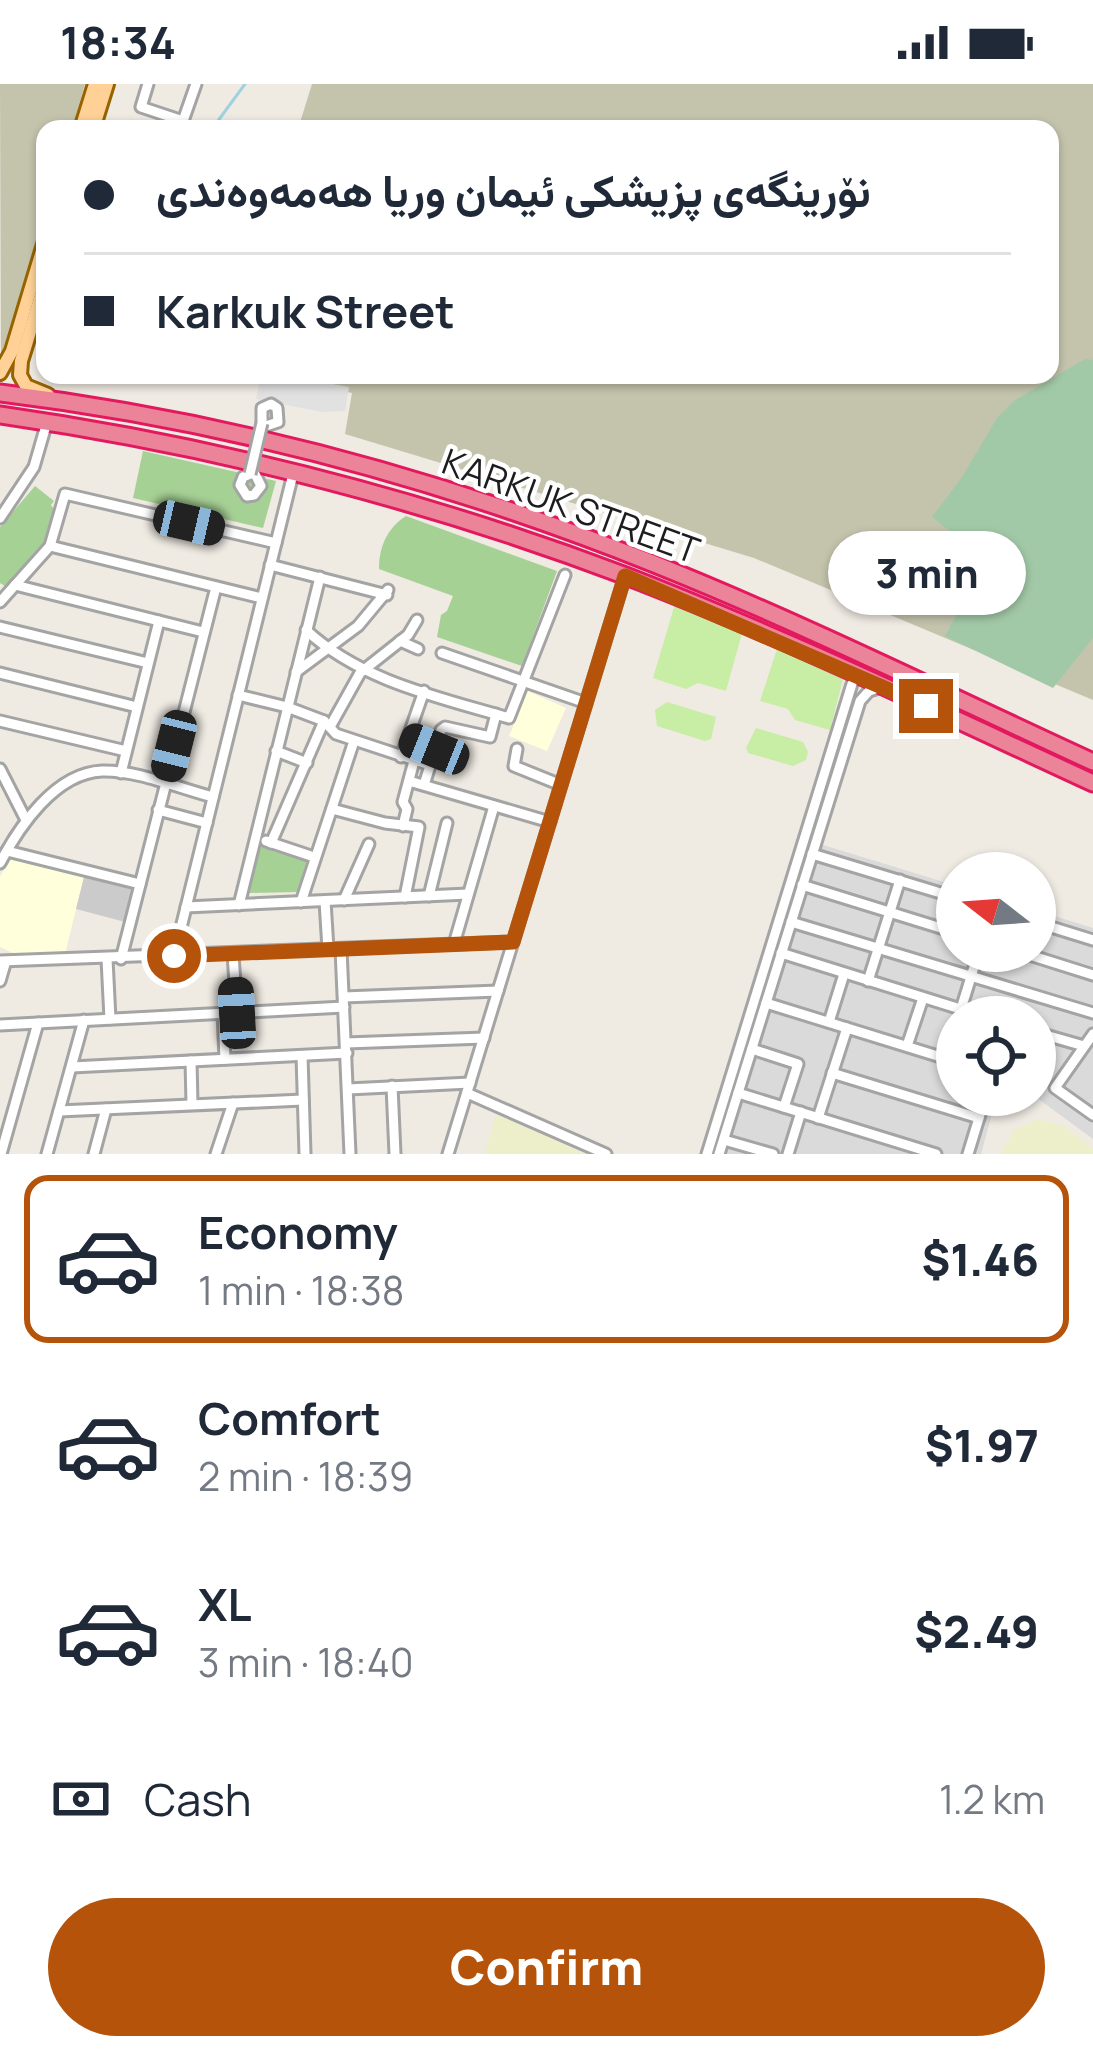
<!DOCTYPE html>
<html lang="en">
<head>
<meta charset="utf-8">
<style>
  :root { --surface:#fff; --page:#f2f2f3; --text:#1f2937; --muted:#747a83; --line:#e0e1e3; --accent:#b45309 }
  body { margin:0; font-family:Manrope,Vazirmatn,sans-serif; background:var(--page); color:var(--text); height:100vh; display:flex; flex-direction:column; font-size:45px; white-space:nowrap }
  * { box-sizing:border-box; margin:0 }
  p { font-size:39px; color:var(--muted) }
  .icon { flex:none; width:66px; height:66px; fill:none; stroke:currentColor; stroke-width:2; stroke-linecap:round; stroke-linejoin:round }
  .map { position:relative; height:1070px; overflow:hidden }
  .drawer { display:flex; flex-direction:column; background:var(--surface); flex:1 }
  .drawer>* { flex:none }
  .guide { position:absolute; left:36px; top:36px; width:1023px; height:264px; border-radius:24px; box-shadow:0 3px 9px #0004; display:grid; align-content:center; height:264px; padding:0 48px; background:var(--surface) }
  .needle { width:78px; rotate:287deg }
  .buttons { position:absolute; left:936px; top:768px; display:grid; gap:24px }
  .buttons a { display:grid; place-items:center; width:120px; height:120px; border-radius:50%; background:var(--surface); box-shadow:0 3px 9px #0004; font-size:60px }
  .end { position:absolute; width:54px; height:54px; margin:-27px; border:15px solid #b45309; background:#fff; box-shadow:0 0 0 6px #fff }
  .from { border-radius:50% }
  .bubble { position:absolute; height:84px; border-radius:42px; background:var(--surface); box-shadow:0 3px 9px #0004; font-size:39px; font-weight:800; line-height:84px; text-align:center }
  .car { position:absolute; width:36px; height:72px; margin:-36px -18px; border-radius:15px; box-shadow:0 0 9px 3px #0007; background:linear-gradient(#222 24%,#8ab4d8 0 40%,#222 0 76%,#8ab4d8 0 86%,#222 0) }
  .guide b { display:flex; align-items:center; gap:42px; height:114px; font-size:45px }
  .guide b+b { border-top:3px solid var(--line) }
  .guide i { width:30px; height:30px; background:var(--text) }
  ul { padding:21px 0 0; list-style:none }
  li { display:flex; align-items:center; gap:36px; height:168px; margin:0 24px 18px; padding:0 24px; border:6px solid transparent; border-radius:24px }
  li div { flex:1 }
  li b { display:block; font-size:45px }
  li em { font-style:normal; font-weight:800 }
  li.selected { border-color:var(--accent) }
  li>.icon { width:108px; height:108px; stroke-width:1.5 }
  .pay { display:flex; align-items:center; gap:30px; height:132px; padding:0 48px; font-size:45px }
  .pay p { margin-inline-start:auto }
  .button { display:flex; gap:24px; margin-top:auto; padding:24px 48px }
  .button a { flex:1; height:138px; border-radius:72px; background:var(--accent); color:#fff; font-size:48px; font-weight:800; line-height:138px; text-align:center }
  .status { display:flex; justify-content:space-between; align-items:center; height:84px; padding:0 60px; background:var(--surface); direction:ltr }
  .status svg { height:33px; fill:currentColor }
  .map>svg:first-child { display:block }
</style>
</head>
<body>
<div class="status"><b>18:34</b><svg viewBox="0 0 49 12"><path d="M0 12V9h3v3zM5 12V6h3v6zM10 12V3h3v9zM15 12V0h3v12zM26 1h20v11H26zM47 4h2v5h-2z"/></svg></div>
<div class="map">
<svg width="1093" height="1070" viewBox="0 0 1093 1070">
  <rect width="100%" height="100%" fill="#efeae2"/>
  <path fill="#dbdada" d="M820,760L957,802V867H1035V826L1093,844V1055L1033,1011L1035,933H957V1011H997L981,1070H722Z"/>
  <g fill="#ffffdb">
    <path d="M528,607L566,624L547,667L509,652Z"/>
    <path d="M11,772L85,789L65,870L13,869L0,863V793Z"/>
  </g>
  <path fill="#cbcbcb" d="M85,789L138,802L129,839L76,825Z"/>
  <g fill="#c4c4ad">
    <path d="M0,0H85L72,45H45V134L1,275Z"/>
    <path d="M312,0H1093V616L754,474L345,350L352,309L271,291H1050V45H298Z"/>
  </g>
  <g fill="#edefcb">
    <path d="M496,1031L588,1070H485Z"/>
    <path d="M1038,1035L1065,1043L1093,1064V1070H1000L1014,1046Z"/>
  </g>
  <g fill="#c8eda4">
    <path d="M675,520L742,549L726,607L698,599L686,605L653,594Z"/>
    <path d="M777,565L843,595L830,646L795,636L788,625L760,617Z"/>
    <path d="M667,618L716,633L711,655L705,657L657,642L655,626Z"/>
    <path d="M756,644L803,658L808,668L806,676L793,682L748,669L746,664Z"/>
  </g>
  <g fill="#a6d194">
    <path d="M143,367L276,397L263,444L133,414Z"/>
    <path d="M35,402L54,417L51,421L56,428L46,462L5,502L0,499V443Z"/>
    <path d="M406,432L557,487L522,582L437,553L441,531L447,527L453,512L379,485C379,463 387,444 406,432Z"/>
    <path d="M261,759L269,766L307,776L297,808L249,809Z"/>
  </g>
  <path fill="#a2c9a7" d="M1085,275L1093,276V554L1053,604L945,552L958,528L948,522L972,475L962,457L932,433L962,393L997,334L1015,316Z"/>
  <path fill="#e1e1e1" d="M261,291H284L349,303L345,327L322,328L256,315Z"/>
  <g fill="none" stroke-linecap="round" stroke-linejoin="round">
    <path stroke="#9fd1df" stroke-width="3" d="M212,45L245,0"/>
    <g stroke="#a4a4a4" stroke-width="15">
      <g id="minor">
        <path d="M148,0L141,23L183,37L196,0"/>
        <path d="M262,339V324L271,320L277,324L278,338L263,343"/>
        <path d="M250,390L243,393L240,401L247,412L254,411L261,402L254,388"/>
        <path d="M0,434L34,383L47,338"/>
        <path d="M50,462L262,514"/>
        <path d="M270,481L387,511"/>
        <path d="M15,501L203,548"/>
        <path d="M0,518L50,462L65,410L276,459"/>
        <path d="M0,543L148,579"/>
        <path d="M306,546C361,597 438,613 509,634L565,491"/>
        <path d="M400,557L418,565"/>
        <path d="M442,569L586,619"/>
        <path d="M296,588L358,542L388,506"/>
        <path d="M0,589L137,623"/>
        <path d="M238,611L287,623L324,637L336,650L430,681"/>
        <path d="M0,637L126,667"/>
        <path d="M331,641L360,589L408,551L417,536"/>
        <path d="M517,665L514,682L561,701"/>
        <path d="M276,667L307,679"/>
        <path d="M401,673L424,607"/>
        <path d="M0,685L26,736"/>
        <path d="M121,689L159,537"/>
        <path d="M409,697L550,738"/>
        <path d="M424,701L441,646L445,643L490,653L496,630"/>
        <path d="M332,725L385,739L419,743L405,813"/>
        <path d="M158,726L207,739"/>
        <path d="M403,742L407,725L403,718L414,677"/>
        <path d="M266,757L314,773"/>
        <path d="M271,759L324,637"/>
        <path d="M7,767L140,800"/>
        <path d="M812,770L957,814"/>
        <path d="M0,779C19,743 55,689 102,687C137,686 178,704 213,713"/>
        <path d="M802,801L957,849"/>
        <path d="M429,812L447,739"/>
        <path d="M344,816L369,760"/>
        <path d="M325,817L328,865"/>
        <path d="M301,818L354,657"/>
        <path d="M239,821L320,493"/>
        <path d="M186,823L468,810"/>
        <path d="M791,838L1093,929"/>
        <path d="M1035,838L1093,856"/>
        <path d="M454,860L494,722"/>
        <path d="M341,865L350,1070"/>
        <path d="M1017,867L1093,891"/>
        <path d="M781,869L986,933"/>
        <path d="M233,870L237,929"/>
        <path d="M174,872L294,386"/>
        <path d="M107,875L110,935"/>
        <path d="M121,875L216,503"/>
        <path d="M0,877L513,858"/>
        <path d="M0,897L5,880"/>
        <path d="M868,897L900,796"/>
        <path d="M344,913L498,907"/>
        <path d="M766,919L957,978"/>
        <path d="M961,925L979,867"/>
        <path d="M223,929L225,975"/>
        <path d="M829,938L844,890"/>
        <path d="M0,941L344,923"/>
        <path d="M1035,948L1084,962"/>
        <path d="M1093,950L1055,1004L1093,1031"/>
        <path d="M346,959L484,954"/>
        <path d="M907,962L923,914"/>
        <path d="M752,965L798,980L784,1023"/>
        <path d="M302,972L305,1070"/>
        <path d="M191,977L192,1020"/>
        <path d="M72,983L347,969"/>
        <path d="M832,989L979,1034"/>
        <path d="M392,1002L395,1070"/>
        <path d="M348,1005L470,999"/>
        <path d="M467,1009L606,1070"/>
        <path d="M738,1009L936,1070"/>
        <path d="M59,1027L303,1016"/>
        <path d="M818,1034L847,944"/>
        <path d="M724,1056L773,1070"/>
        <path d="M1,1070L38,939"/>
        <path d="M47,1070L84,936"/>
        <path d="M94,1070L106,1025"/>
        <path d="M216,1070L233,1019"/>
        <path d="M448,1070L625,492"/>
        <path d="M707,1070L852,600"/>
        <path d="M719,1070L860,617L869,607L882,603"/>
        <path d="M788,1070L801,1028"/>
        <path d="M968,1070L986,1011"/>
      </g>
    </g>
    <g stroke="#966300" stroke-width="18">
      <g id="major">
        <path d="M81,45L95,0"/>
        <path d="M93,45L107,0"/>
        <path d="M45,199L21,277L20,291L26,302L48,311"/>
        <path d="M0,289L12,267L45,157"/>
      </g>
    </g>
    <g stroke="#e2195f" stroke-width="21">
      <g id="highway">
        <path d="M0,309C222,336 444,396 652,479C802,539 947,611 1093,678"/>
        <path d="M0,331C215,362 423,415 626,492C784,553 939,628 1093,699"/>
      </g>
    </g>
    <use href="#minor" stroke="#fff" stroke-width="9"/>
    <use href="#major" stroke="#ffd197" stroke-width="12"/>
    <use href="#highway" stroke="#eb8498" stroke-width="15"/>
    <g stroke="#a4a4a4" stroke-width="15" stroke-linecap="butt">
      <path id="minor-bridge" d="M250,390L262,339"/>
    </g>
    <use href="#minor-bridge" stroke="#fff" stroke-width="9"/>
  </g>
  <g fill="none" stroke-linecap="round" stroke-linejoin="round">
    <path stroke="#b45309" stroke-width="15" d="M174,872L513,858L625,492L926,622"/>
  </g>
  <g text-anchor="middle" stroke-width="9" stroke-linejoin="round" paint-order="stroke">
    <g font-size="36" fill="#1d1d1d" stroke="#fff">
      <text transform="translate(571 422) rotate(20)" y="13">KARKUK STREET</text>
    </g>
  </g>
</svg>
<div class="buttons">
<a><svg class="needle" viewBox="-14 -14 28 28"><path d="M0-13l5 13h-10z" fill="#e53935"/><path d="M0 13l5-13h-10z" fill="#747a83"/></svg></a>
<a><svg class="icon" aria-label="locate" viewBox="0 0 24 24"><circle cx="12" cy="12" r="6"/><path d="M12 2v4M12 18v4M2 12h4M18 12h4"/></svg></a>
</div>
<i class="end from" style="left:174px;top:872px"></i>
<i class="end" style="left:926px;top:622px"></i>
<div class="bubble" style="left:828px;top:447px;width:198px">3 min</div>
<i class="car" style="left:189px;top:439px;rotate:103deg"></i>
<i class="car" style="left:174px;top:662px;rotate:194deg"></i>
<i class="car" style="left:434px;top:665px;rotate:292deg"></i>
<i class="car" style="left:237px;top:929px;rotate:357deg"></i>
<div class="guide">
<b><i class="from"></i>نۆرینگەی پزیشکی ئیمان وریا هەمەوەندی</b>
<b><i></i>Karkuk Street</b>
</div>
</div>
<section class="drawer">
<ul>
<li class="selected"><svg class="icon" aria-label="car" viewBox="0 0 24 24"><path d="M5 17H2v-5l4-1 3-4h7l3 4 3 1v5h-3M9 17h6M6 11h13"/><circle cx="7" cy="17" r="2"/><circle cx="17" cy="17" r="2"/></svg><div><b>Economy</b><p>1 min · 18:38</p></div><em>$1.46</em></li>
<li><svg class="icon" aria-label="car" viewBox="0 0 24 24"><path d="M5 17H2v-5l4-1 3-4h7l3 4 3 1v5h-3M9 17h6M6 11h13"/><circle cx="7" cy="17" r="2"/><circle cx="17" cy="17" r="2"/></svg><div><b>Comfort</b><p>2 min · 18:39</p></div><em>$1.97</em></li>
<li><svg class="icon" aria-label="car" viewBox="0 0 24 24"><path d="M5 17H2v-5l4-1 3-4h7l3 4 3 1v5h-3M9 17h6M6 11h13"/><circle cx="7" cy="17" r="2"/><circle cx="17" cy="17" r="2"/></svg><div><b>XL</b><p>3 min · 18:40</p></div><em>$2.49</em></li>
</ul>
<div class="pay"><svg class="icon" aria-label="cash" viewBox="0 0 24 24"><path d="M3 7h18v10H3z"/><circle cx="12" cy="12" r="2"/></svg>Cash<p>1.2 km</p></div>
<div class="button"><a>Confirm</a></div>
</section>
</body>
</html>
